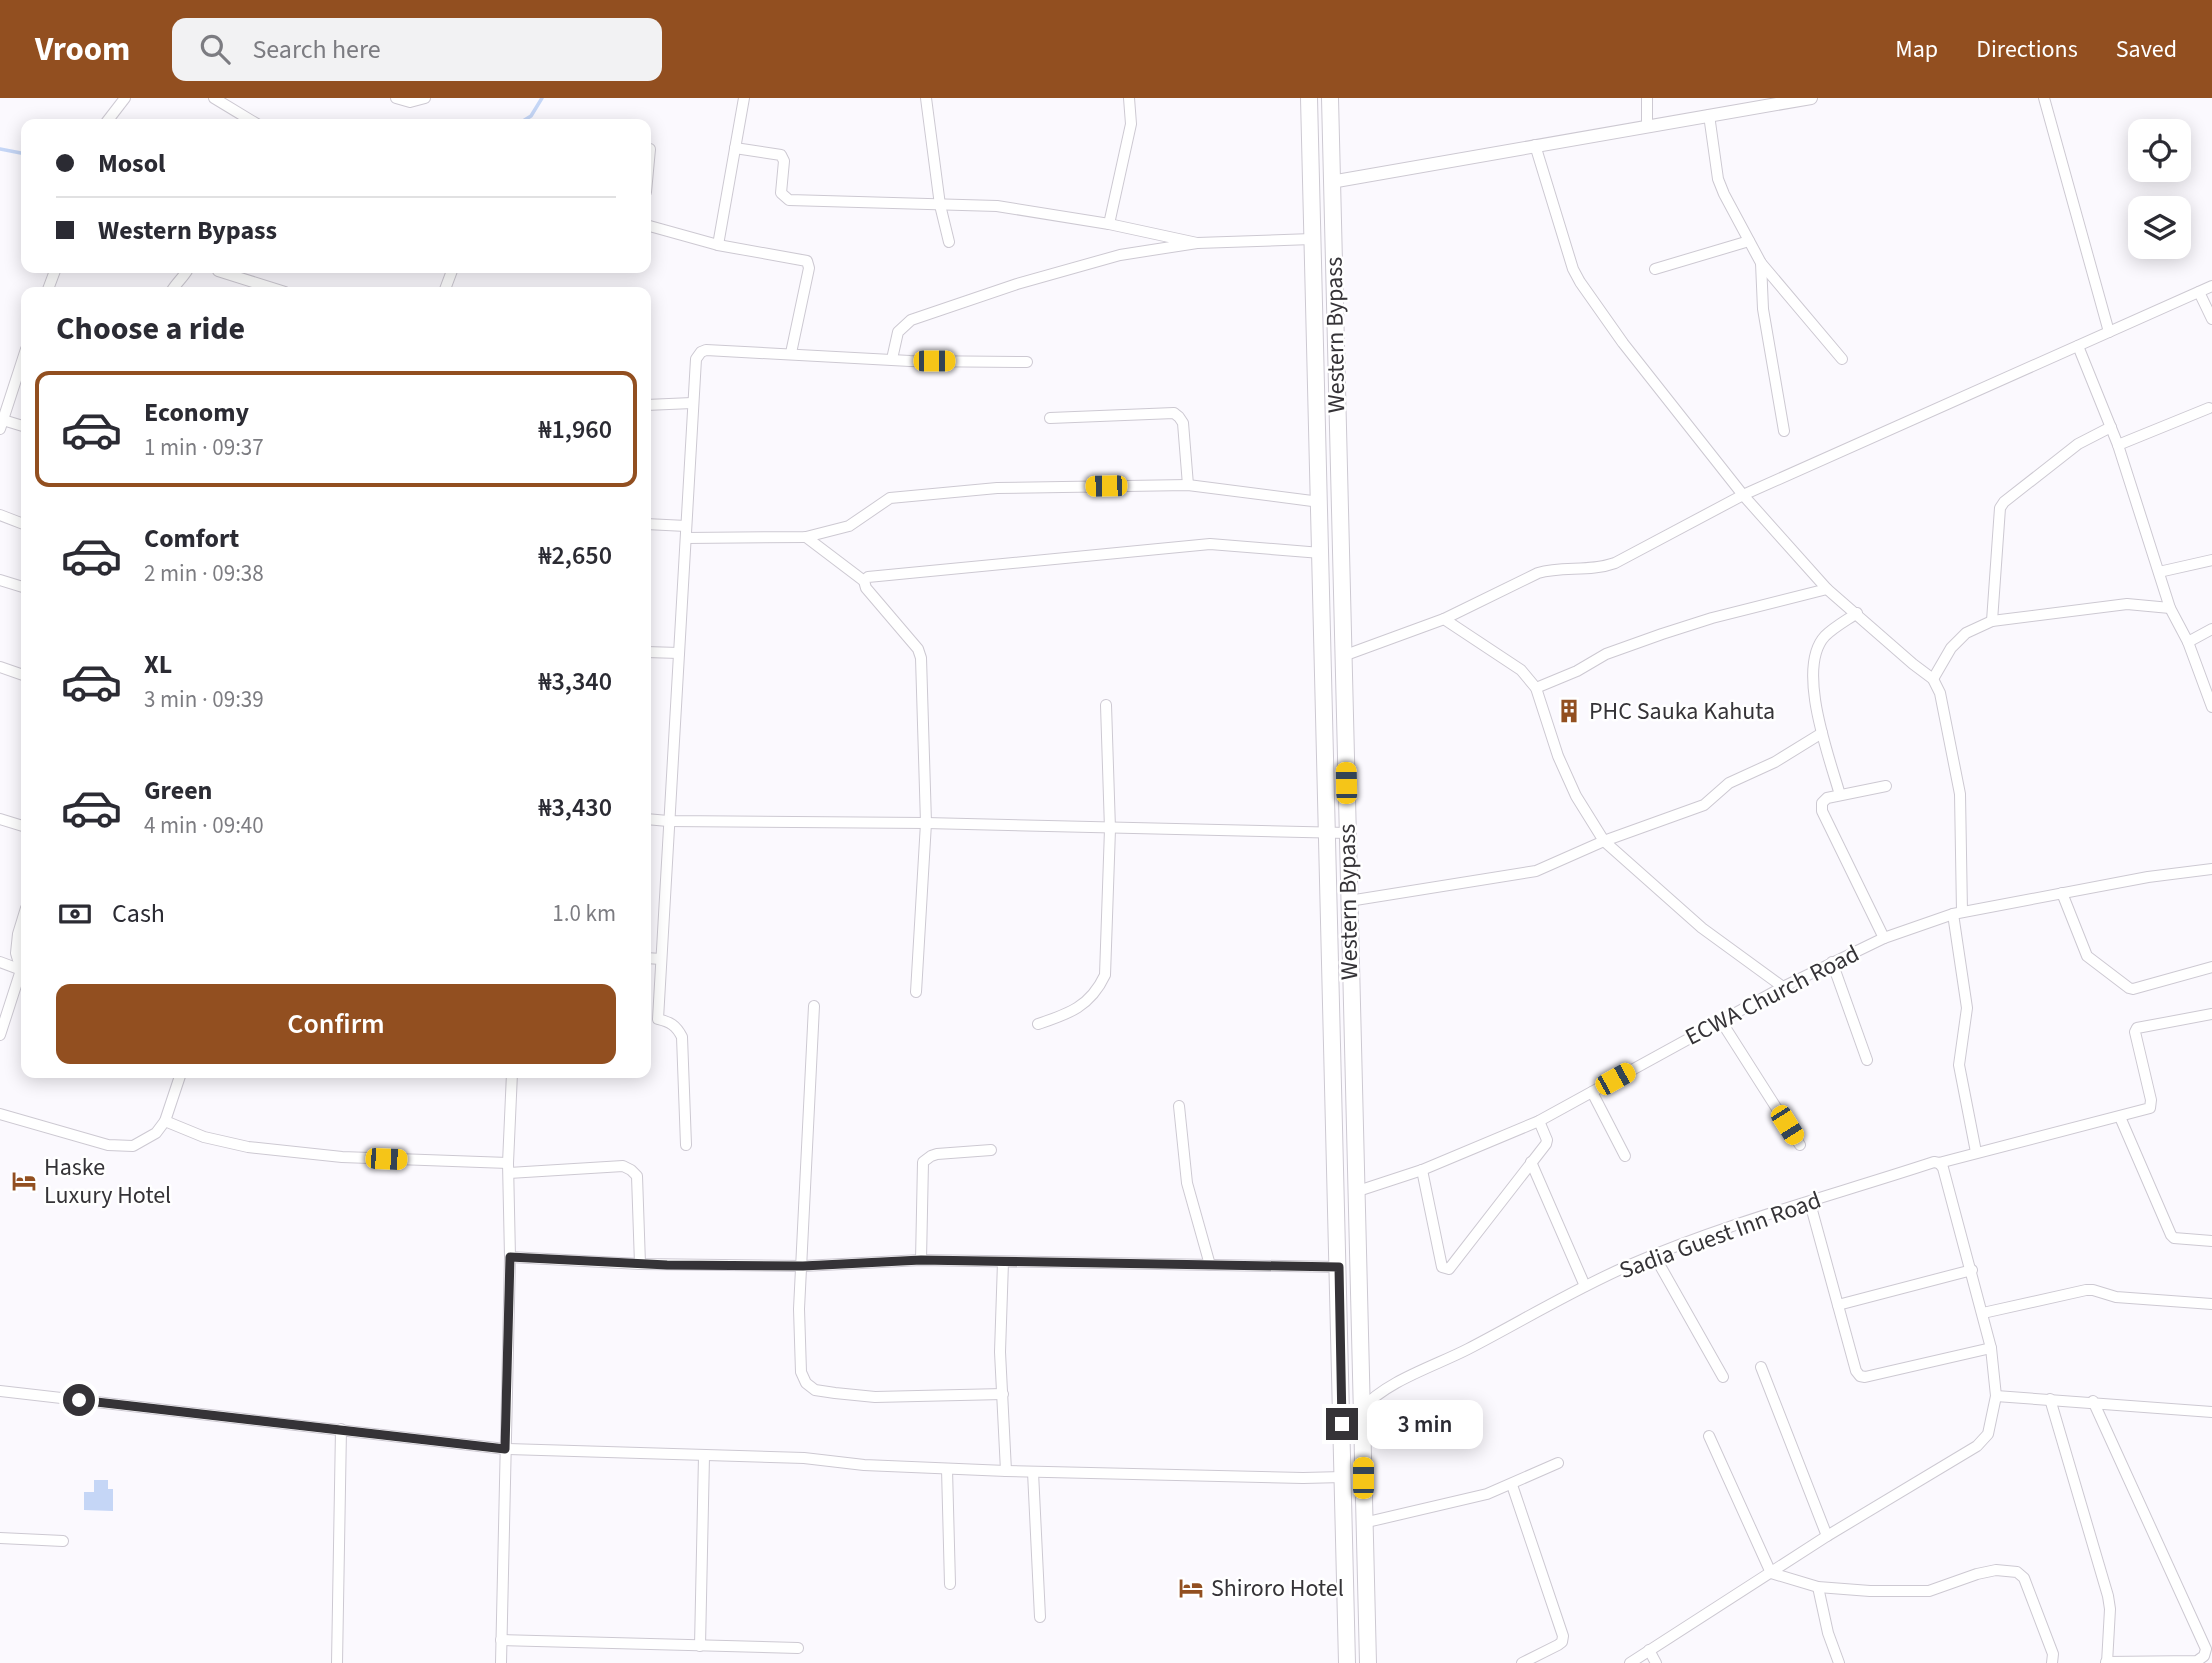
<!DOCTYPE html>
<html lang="en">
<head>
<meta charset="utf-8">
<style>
  :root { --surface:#fff; --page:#f2f2f3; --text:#2b2b33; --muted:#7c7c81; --line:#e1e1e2; --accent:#924f20 }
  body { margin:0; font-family:"Source Sans 3",sans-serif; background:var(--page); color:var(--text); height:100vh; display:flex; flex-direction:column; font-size:26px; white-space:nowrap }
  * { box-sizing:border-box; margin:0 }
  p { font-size:23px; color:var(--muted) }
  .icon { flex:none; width:38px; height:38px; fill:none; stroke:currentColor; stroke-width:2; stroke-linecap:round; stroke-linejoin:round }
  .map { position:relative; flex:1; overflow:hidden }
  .details { position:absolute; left:21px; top:189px; width:630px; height:791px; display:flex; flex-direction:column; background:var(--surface); border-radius:14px; box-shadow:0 4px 18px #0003 }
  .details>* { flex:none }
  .top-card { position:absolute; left:21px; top:21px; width:630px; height:154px; border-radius:14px; box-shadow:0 4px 18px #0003; display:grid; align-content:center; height:154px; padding:0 35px; background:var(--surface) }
  .fabs { position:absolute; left:2128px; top:21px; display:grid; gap:14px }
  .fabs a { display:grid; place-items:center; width:63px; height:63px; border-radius:14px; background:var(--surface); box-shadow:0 4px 18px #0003; font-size:35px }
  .end { position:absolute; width:32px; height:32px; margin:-16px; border:9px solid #353337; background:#fff; box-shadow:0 0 0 4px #fff }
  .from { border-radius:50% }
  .bubble { position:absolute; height:49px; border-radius:14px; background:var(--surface); box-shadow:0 4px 18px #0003; font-size:23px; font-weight:600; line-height:49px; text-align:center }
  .car { position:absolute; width:21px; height:42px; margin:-21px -10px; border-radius:9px; box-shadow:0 0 5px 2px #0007; background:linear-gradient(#f5c518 24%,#345 0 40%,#f5c518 0 76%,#345 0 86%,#f5c518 0) }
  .top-card b { display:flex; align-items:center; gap:24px; height:66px; font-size:26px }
  .top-card b+b { border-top:2px solid var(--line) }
  .top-card i { width:18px; height:18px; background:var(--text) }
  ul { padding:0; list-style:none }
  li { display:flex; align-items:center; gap:21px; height:116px; margin:0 14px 10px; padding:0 21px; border:4px solid transparent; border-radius:14px }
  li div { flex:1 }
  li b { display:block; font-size:26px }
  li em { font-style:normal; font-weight:600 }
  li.active { border-color:var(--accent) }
  li>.icon { width:63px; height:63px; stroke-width:1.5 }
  h2 { padding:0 35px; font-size:32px; line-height:84px }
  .pay { display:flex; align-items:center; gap:18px; height:77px; padding:0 35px; font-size:26px }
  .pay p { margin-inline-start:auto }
  .primary-button { display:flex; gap:14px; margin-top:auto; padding:14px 35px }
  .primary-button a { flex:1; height:80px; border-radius:14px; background:var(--accent); color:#fff; font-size:28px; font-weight:600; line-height:80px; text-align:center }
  header { display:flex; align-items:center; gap:42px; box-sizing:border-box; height:98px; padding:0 35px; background:var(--accent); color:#fff }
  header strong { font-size:33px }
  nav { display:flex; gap:38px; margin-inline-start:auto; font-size:24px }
  .search { width:490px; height:63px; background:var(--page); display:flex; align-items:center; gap:18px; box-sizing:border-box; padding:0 24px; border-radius:14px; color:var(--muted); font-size:26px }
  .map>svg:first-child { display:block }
</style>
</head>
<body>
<header>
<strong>Vroom</strong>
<div class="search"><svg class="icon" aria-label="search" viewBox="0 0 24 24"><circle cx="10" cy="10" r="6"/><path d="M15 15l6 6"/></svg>Search here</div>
<nav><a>Map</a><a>Directions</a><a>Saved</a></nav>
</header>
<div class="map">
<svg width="2212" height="1565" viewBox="0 0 2212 1565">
  <rect width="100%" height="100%" fill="#fbf9fe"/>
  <path fill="#c5d6f6" d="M94,1382H108V1391H113V1413L84,1412V1394H94Z"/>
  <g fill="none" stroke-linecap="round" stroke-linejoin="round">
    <g stroke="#c5d6f6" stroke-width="3.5">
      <path d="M518,26L531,18L542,0"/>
      <path d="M0,51L26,56"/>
    </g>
    <g stroke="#cdc9d2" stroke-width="12">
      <g id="minor">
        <path d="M214,0L257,26"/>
        <path d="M396,0L410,4L425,0"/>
        <path d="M926,0L940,107L949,144"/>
        <path d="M1647,0V28"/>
        <path d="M2044,0L2109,234"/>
        <path d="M1709,17L1718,81L1724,96L1761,165L1842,261"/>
        <path d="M105,26L125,0"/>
        <path d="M1535,47L1573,171L1580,184L1623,245L1743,397L1827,491L1913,566L1933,581L1940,595L1960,696L1962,814"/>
        <path d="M735,50L781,57L784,63L781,95L789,102L997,108L1109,126L1197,145L1120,157L1017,186L911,222L898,234L892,261"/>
        <path d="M646,94L650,51"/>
        <path d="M1109,126L1131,26L1129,0"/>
        <path d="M646,127L718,147L807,163L809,170L791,255"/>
        <path d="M1197,145L1312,141"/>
        <path d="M718,147L744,0"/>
        <path d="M1761,165L1763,211L1784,333"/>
        <path d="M1655,171L1749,143"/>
        <path d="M218,173L285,194"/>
        <path d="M47,194L56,170"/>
        <path d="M171,194C176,185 183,180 188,171"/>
        <path d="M444,194L453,170"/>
        <path d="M2199,194L2212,221"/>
        <path d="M2078,248L2118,347L2170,510L2188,544L2212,609"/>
        <path d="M646,307L692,305"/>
        <path d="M1050,320L1174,315L1179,319L1183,325L1188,387"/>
        <path d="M3,322L26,329"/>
        <path d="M0,331L26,251"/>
        <path d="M2118,347L2209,310"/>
        <path d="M0,417L26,427"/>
        <path d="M646,426L686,428"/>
        <path d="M806,439L864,483"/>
        <path d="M686,440L806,439L849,428L890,400L997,390L1188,387L1320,404"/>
        <path d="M2159,474L2212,462"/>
        <path d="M0,482L26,490"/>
        <path d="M1444,521L1538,475C1563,468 1590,474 1615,465L1743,397L2212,188"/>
        <path d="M1992,523L2000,410L2004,404L2078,346L2111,329"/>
        <path d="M2188,544L2212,531"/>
        <path d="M646,554L679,555"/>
        <path d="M1343,558L1444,521L1521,572L1536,590L1558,658L1576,698L1604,743L1702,830L1783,889"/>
        <path d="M0,569L26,578"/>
        <path d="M1933,581L1951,550L1966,535L1992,523L2127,506L2170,510"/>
        <path d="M1536,590L1577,573L1606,556L1662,536L1712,520L1827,491"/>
        <path d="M1840,697C1830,661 1795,570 1825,538C1834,529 1847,522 1857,515"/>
        <path d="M0,721L26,729"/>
        <path d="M646,721L668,723L926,725L1347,735"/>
        <path d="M2062,795L2087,858L2129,890L2133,891L2212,869"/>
        <path d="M1349,803L1536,773L1604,743L1704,707L1729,685L1775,664L1822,635"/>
        <path d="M1953,816L1967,910L1959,967L1976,1054"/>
        <path d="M1884,840L1822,713V705L1827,700L1886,688"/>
        <path d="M646,860L661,861"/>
        <path d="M0,864L24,873"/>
        <path d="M1832,864L1867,962"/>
        <path d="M916,894L926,725L921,560L918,551L866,490L864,483L868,479L1210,446L1321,455"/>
        <path d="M814,908L799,1211L801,1274L806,1285L815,1292L835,1295L875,1299L1003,1296"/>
        <path d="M1721,923L1800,1047"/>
        <path d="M1038,926C1068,916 1090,909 1105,877L1110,731L1106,607"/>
        <path d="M0,937L21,872L16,855L18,836L26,810"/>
        <path d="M1592,994L1625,1058"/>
        <path d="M1179,1008L1187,1085L1210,1167"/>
        <path d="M0,1016L108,1047L133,1048L156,1035L165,1023L181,975"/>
        <path d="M2120,1019L2171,1137L2174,1140L2212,1143"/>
        <path d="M165,1023L204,1039L248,1049L342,1059L508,1065"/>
        <path d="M686,1047L682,939C676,927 670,924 658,921L696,261L701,254L706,252L910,263L1027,264"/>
        <path d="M1531,1064L1585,1188"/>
        <path d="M1422,1072L1442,1169L1449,1171L1546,1046L1547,1042L1539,1023"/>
        <path d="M509,1075L623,1068L631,1072L637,1078L640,1166"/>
        <path d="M1355,1094L1422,1072L1539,1023L1783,889L1884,840L1953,816L2148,779L2212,771"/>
        <path d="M1810,1105L1856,1273L1860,1278L1865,1279L1991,1250"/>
        <path d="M1654,1157L1723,1279"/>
        <path d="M510,1159L640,1166L803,1168L921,1162L1339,1169"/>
        <path d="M921,1162L923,1064L931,1058L937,1056L991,1052"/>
        <path d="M1003,1164L1000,1254L1006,1373"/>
        <path d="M1838,1207L1972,1172"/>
        <path d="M1983,1215L2086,1192H2093L2116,1199L2212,1206"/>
        <path d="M1761,1269L1827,1438"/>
        <path d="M0,1293L505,1351L804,1360L864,1367L1006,1373L1303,1380L1343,1379"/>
        <path d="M1996,1298L2212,1314"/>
        <path d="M2050,1301L2108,1498L2110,1511L2107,1565"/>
        <path d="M2093,1303L2206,1551L2204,1558L2197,1563L2106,1564"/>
        <path d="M1362,1311C1386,1283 1435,1268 1468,1251C1522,1223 1576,1190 1632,1166C1730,1124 1834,1097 1934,1064L1939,1065L2150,1010L2151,1002L2135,934L2137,930L2212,916"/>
        <path d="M1709,1338L1771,1475L1818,1489L1870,1493H1929L1977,1476L1996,1472L2017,1474L2024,1480L2053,1556L2052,1565"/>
        <path d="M947,1371L950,1486"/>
        <path d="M1033,1374L1040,1519"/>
        <path d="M1512,1387L1563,1538L1562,1544L1558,1547L1522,1565"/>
        <path d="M1363,1425L1487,1396L1558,1365"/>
        <path d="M0,1440L63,1443"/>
        <path d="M1818,1489L1828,1535L1839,1565"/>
        <path d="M501,1542L798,1550"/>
        <path d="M700,1548L704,1358"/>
        <path d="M1649,1552L1656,1565"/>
        <path d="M337,1565L341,1331"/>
        <path d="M501,1565L510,1159L508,1065L512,975"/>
        <path d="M1630,1565L1827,1438L1977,1348L1988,1336L1996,1298L1991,1250L1943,1070L1939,1065"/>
      </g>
    </g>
    <g stroke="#cdc9d2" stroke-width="14">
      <path id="tertiary" d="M1331,84L1811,0"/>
    </g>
    <g stroke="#cdc9d2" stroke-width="18">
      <g id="primary">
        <path d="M1309,0L1347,1565"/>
        <path d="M1330,0L1368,1565"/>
      </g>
    </g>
    <use href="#minor" stroke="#fff" stroke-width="10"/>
    <use href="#tertiary" stroke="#fff" stroke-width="12"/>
    <use href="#primary" stroke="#fff" stroke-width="16"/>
  </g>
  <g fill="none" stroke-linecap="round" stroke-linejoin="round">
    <path stroke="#353337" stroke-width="9" d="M79,1302L505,1351L510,1159L667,1167L803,1168L921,1162L1339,1169L1342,1326"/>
  </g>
  <defs>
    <g id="building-bare" transform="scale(1.89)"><path d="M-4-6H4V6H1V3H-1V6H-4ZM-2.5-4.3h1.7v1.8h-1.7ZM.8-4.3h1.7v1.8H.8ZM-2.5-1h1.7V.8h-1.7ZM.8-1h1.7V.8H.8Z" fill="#924f20" stroke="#fff" stroke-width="2.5" paint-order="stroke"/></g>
    <g id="hotel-bare" transform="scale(1.89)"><path d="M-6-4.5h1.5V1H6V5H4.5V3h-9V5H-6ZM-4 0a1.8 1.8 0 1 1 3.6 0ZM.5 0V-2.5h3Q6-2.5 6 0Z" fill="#924f20" stroke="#fff" stroke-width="2.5" paint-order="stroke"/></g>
  </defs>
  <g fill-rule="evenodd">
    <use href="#building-bare" x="1569" y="613"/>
    <use href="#hotel-bare" x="24" y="1083"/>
    <use href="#hotel-bare" x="1191" y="1490"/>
  </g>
  <g text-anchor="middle" stroke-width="5" stroke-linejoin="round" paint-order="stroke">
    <g font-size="24" fill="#353337" stroke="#fff">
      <text transform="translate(1335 237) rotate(-91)" y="8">Western Bypass</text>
      <text transform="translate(1348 804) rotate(-91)" y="8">Western Bypass</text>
      <text transform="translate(1772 897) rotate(-27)" y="8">ECWA Church Road</text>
      <text transform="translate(1720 1137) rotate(-20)" y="8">Sadia Guest Inn Road</text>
    </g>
    <g font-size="24" fill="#353337" stroke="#fff" text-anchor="start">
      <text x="1589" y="621">PHC Sauka Kahuta</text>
      <text x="44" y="1077">Haske<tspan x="44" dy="28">Luxury Hotel</tspan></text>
      <text x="1211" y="1498">Shiroro Hotel</text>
    </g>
  </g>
</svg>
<div class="fabs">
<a><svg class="icon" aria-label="locate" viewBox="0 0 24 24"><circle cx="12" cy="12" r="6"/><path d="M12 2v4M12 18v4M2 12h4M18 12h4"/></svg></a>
<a><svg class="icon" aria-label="layers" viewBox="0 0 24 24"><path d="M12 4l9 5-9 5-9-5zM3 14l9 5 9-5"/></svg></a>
</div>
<i class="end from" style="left:79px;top:1302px"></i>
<i class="end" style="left:1342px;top:1326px"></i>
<div class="bubble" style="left:1367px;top:1302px;width:116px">3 min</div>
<i class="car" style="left:934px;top:263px;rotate:90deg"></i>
<i class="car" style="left:1106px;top:388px;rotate:269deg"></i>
<i class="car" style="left:1346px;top:685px;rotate:359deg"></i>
<i class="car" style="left:1615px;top:981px;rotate:61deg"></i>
<i class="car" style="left:1787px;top:1027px;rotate:148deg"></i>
<i class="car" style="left:386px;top:1061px;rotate:92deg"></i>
<i class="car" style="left:1363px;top:1380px;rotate:0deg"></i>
<div class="top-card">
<b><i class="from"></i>Mosol</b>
<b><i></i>Western Bypass</b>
</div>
<section class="details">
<h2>Choose a ride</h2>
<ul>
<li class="active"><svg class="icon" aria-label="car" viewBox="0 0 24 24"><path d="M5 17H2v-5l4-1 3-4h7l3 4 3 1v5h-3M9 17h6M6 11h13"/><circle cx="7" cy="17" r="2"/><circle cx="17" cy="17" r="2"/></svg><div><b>Economy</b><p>1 min · 09:37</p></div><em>₦1,960</em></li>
<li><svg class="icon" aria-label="car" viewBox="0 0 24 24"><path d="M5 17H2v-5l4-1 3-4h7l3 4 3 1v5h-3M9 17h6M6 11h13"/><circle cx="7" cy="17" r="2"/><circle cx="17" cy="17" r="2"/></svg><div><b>Comfort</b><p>2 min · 09:38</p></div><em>₦2,650</em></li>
<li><svg class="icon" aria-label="car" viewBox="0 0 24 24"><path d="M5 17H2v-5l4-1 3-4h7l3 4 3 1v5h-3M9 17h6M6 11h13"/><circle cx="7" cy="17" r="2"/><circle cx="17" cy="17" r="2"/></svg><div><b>XL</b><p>3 min · 09:39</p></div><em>₦3,340</em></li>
<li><svg class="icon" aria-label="car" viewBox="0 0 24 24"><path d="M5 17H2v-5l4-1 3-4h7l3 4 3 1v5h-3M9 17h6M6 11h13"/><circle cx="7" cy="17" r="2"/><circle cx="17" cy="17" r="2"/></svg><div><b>Green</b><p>4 min · 09:40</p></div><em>₦3,430</em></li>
</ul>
<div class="pay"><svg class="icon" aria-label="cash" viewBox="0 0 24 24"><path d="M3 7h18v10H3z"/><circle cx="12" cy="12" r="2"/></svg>Cash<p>1.0 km</p></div>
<div class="primary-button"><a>Confirm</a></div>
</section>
</div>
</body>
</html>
